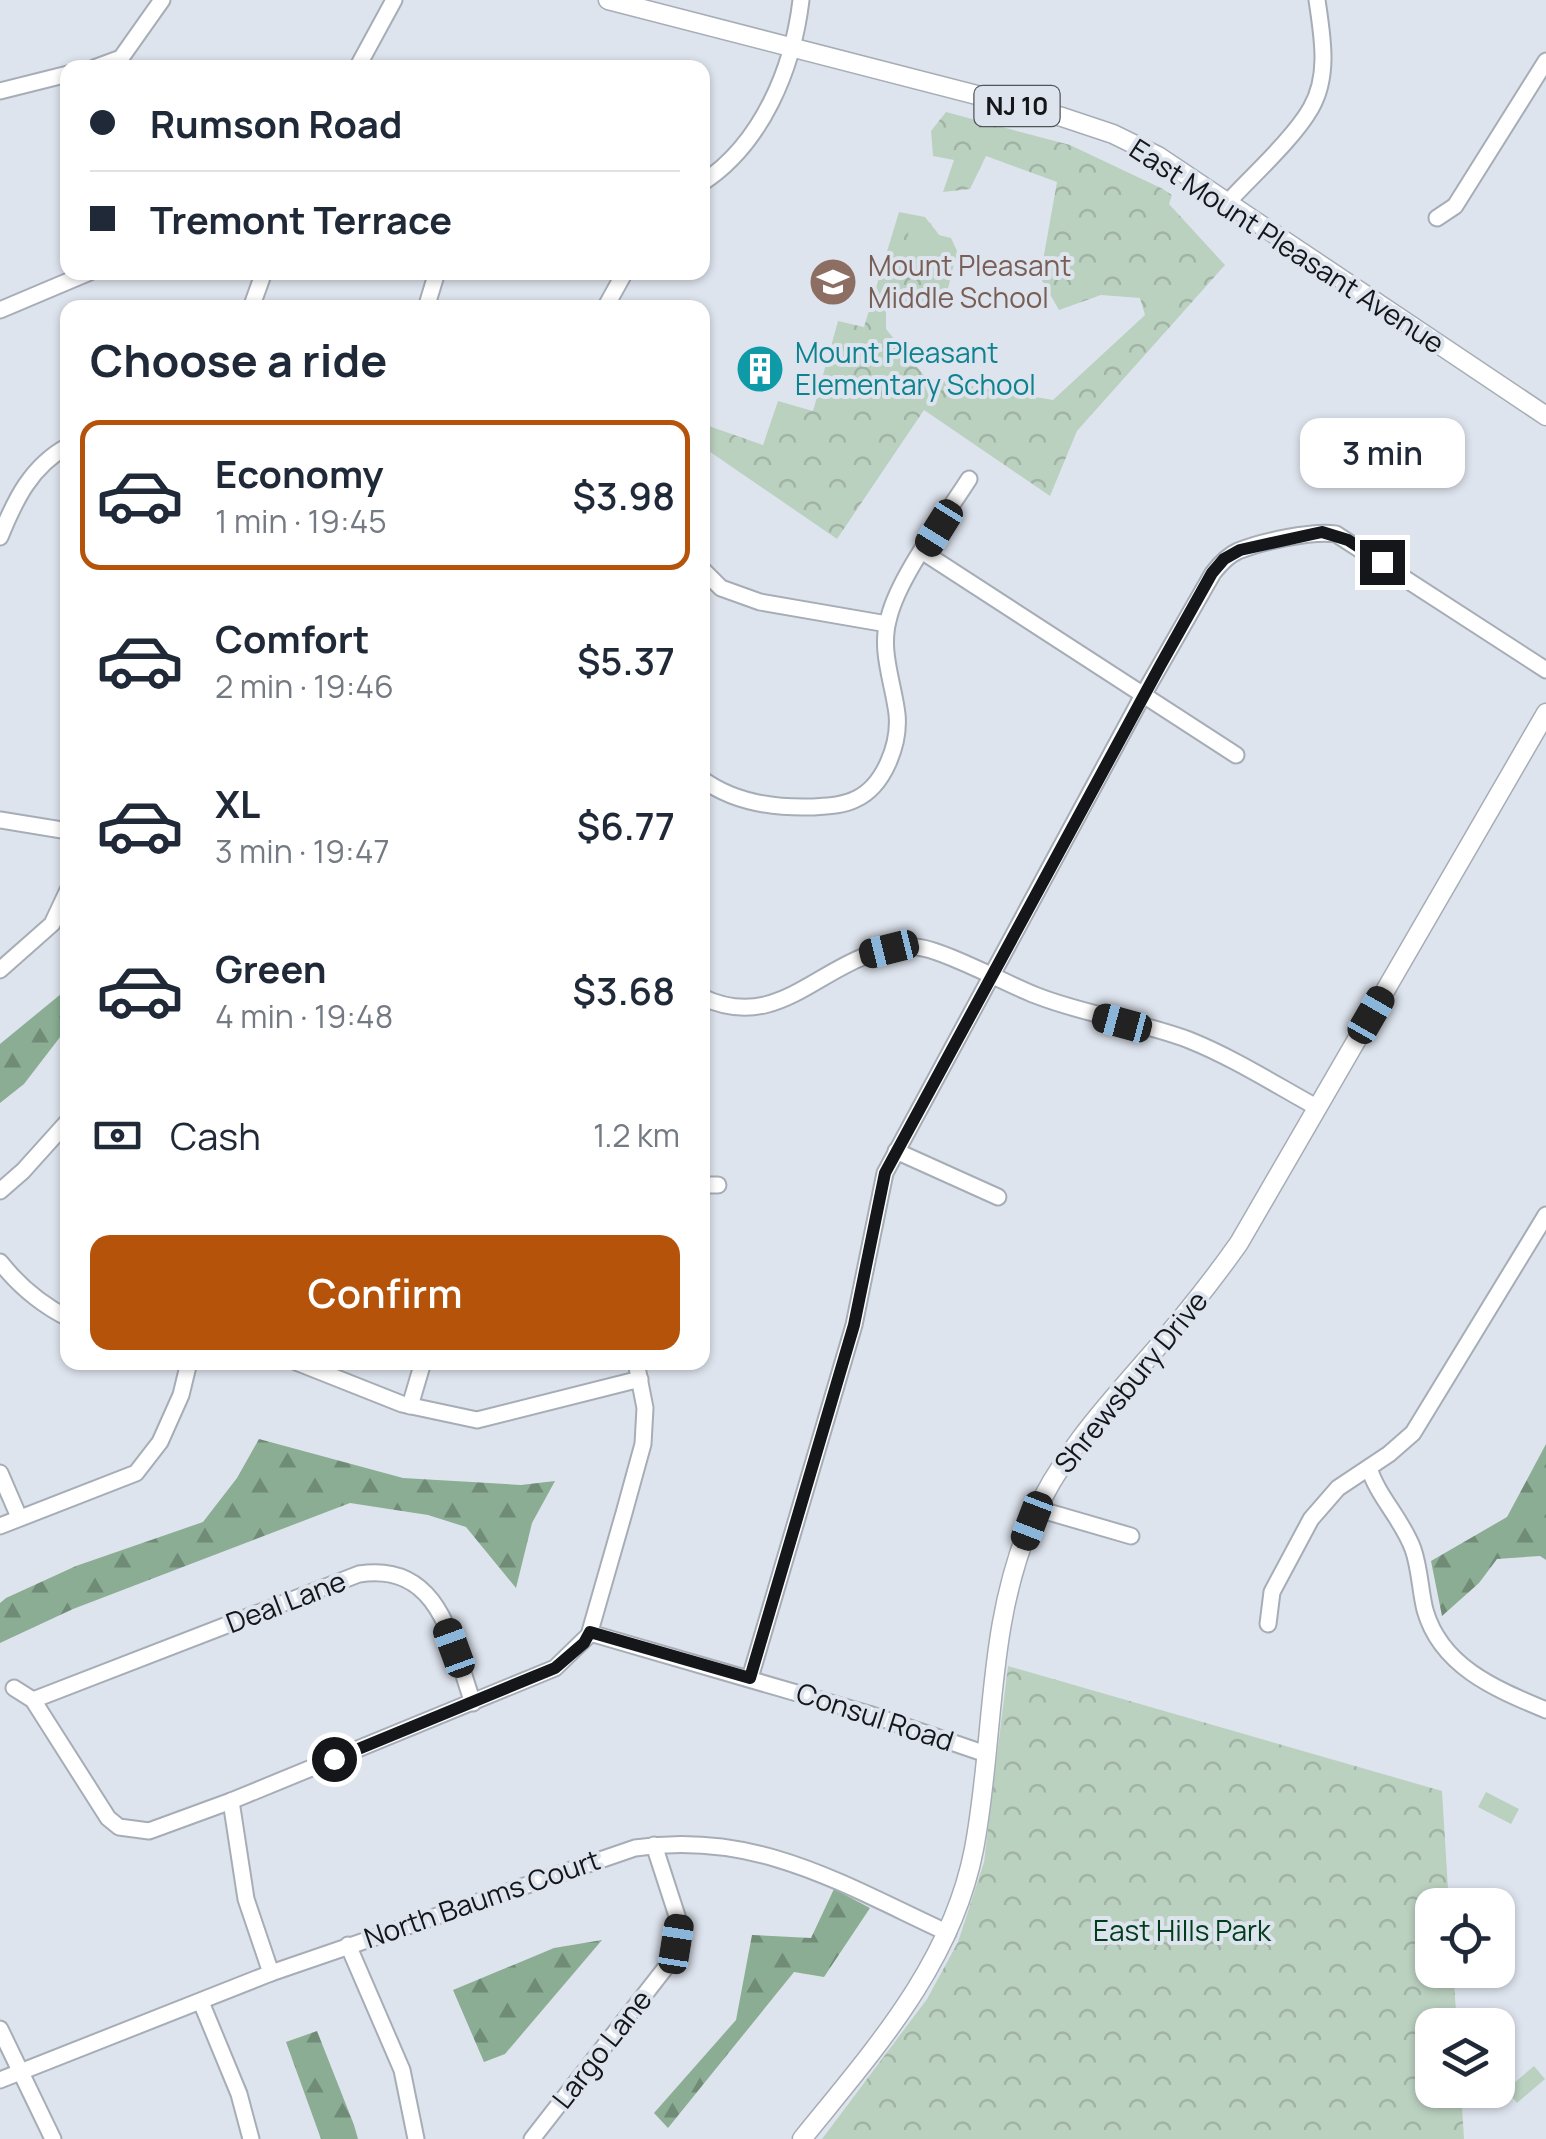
<!DOCTYPE html>
<html lang="en">
<head>
<meta charset="utf-8">
<style>
  :root { --surface:#fff; --page:#f6f6f7; --text:#1f2937; --muted:#747a83; --line:#e0e1e3; --accent:#b45309 }
  body { margin:0; font-family:Manrope,sans-serif; background:var(--page); color:var(--text); height:100vh; display:flex; flex-direction:column; font-size:38px; white-space:nowrap }
  * { box-sizing:border-box; margin:0 }
  p { font-size:32px; color:var(--muted) }
  .icon { flex:none; width:55px; height:55px; fill:none; stroke:currentColor; stroke-width:2; stroke-linecap:round; stroke-linejoin:round }
  .map { position:relative; flex:1; overflow:hidden }
  .details { position:absolute; left:60px; top:300px; width:650px; height:1070px; display:flex; flex-direction:column; background:var(--surface); border-radius:20px; box-shadow:0 2px 8px #0004 }
  .details>* { flex:none }
  .banner { position:absolute; left:60px; top:60px; width:650px; height:220px; border-radius:20px; box-shadow:0 2px 8px #0004; display:grid; align-content:center; height:220px; padding:0 30px; background:var(--surface) }
  .buttons { position:absolute; left:1415px; top:1888px; display:grid; gap:20px }
  .buttons a { display:grid; place-items:center; width:100px; height:100px; border-radius:20px; background:var(--surface); box-shadow:0 2px 8px #0004; font-size:50px }
  .end { position:absolute; width:45px; height:45px; margin:-22px; border:12px solid #141619; background:#fff; box-shadow:0 0 0 5px #fff }
  .from { border-radius:50% }
  .bubble { position:absolute; height:70px; border-radius:20px; background:var(--surface); box-shadow:0 2px 8px #0004; font-size:32px; font-weight:600; line-height:70px; text-align:center }
  .car { position:absolute; width:30px; height:60px; margin:-30px -15px; border-radius:12px; box-shadow:0 0 8px 2px #0007; background:linear-gradient(#222 24%,#8ab4d8 0 40%,#222 0 76%,#8ab4d8 0 86%,#222 0) }
  .banner b { display:flex; align-items:center; gap:35px; height:95px; font-size:38px }
  .banner b+b { border-top:2px solid var(--line) }
  .banner i { width:25px; height:25px; background:var(--text) }
  ul { padding:0; list-style:none }
  li { display:flex; align-items:center; gap:30px; height:150px; margin:0 20px 15px; padding:0 10px; border:5px solid transparent; border-radius:20px }
  li div { flex:1 }
  li b { display:block; font-size:38px }
  li em { font-style:normal; font-weight:600 }
  li.on { border-color:var(--accent) }
  li>.icon { width:90px; height:90px; stroke-width:1.5 }
  h2 { padding:0 30px; font-size:45px; line-height:120px }
  .pay { display:flex; align-items:center; gap:25px; height:110px; padding:0 30px; font-size:38px }
  .pay p { margin-inline-start:auto }
  .cta { display:flex; gap:20px; margin-top:auto; padding:20px 30px }
  .cta a { flex:1; height:115px; border-radius:20px; background:var(--accent); color:#fff; font-size:40px; font-weight:600; line-height:115px; text-align:center }
  .map>svg:first-child { display:block }
</style>
</head>
<body>
<div class="map">
<svg width="1546" height="2139" viewBox="0 0 1546 2139">
  <defs>
    <pattern id="forest-firs" width="22" height="20" patternUnits="userSpaceOnUse" patternTransform="scale(2.5)"><rect width="22" height="20" fill="#8aad93"/><path d="M5 1l3.5 6h-7zM16 11l3.5 6h-7z" fill="#708c77"/></pattern>
    <pattern id="park-crowns" width="20" height="18" patternUnits="userSpaceOnUse" patternTransform="scale(2.5)"><rect width="20" height="18" fill="#bbd1c0"/><path d="M2 6a3 3 0 1 1 6 0M12 15a3 3 0 1 1 6 0" fill="none" stroke="#a0b3a4"/></pattern>
  </defs>
  <rect width="100%" height="100%" fill="#dee4ee"/>
  <g fill="url(#forest-firs)">
    <path d="M67,989V1028L24,1084L0,1103V1044Z"/>
    <path d="M259,1439L403,1478L521,1485L555,1481L532,1523L516,1588L466,1527L428,1515L350,1503L73,1609L0,1643V1603L6,1598L76,1566L203,1522L237,1478Z"/>
    <path d="M1546,1444V1560L1540,1556L1497,1559L1479,1583L1442,1616L1431,1561L1507,1517Z"/>
    <path d="M834,1889L870,1908L824,1977L794,1972L668,2128L654,2113L736,2020L752,1935L811,1938Z"/>
    <path d="M602,1940L505,2054L484,2062L453,1990L554,1948Z"/>
    <path d="M317,2031L354,2125L358,2139H321L286,2042Z"/>
  </g>
  <g fill="url(#park-crowns)">
    <path d="M946,112L1070,145L1163,189L1172,195L1169,204L1225,265L1077,431L1050,496L924,410L837,539L703,447V424L763,445L778,401L813,411L838,321L864,327L899,212L925,217L956,256L943,309L886,302V329L926,378L1053,400L1145,315L1140,298L1101,295L1059,310L1040,277L1057,182L986,156L970,189L943,192L954,160L933,156L931,131Z"/>
    <path d="M1008,1666L1442,1791L1449,1905H1432V1970H1453L1457,2025H1432V2090H1461L1464,2139H822L927,1999L958,1942L984,1862Z"/>
  </g>
  <g fill="#bbd1c0">
    <path d="M917,217L932,224L926,232L951,238L957,251L954,265L937,277L920,276L909,265L916,239L908,235L910,220Z"/>
    <path d="M1486,1792L1519,1809L1511,1824L1478,1807Z"/>
    <path d="M1534,2066L1545,2079L1517,2103L1506,2090Z"/>
  </g>
  <g fill="none" stroke-linecap="round" stroke-linejoin="round">
    <g stroke="#a7adb6" stroke-width="19">
      <g id="minor">
        <path d="M94,68L121,58L162,0"/>
        <path d="M357,68L394,0"/>
        <path d="M0,91L68,74"/>
        <path d="M702,183C762,144 793,68 801,0"/>
        <path d="M1228,202C1252,176 1294,138 1311,108C1330,75 1322,35 1317,0"/>
        <path d="M1437,218L1455,206L1546,61"/>
        <path d="M251,308L264,272"/>
        <path d="M426,308L437,272"/>
        <path d="M605,308L625,272"/>
        <path d="M0,310L90,272"/>
        <path d="M0,537C15,500 31,466 68,446"/>
        <path d="M923,552L1236,755"/>
        <path d="M702,569L721,588L760,602L887,624"/>
        <path d="M702,779C733,802 774,808 811,807C826,806 842,806 856,799C884,786 900,744 897,714C893,681 879,650 889,617C900,574 945,517 969,479"/>
        <path d="M0,820L68,831"/>
        <path d="M0,970L52,924L68,890"/>
        <path d="M702,997C788,1038 828,944 915,947C938,947 1009,985 1035,995C1085,1015 1139,1021 1189,1040C1234,1058 1276,1085 1318,1108"/>
        <path d="M896,1151L998,1197"/>
        <path d="M702,1185H718"/>
        <path d="M0,1191L23,1171L68,1121"/>
        <path d="M0,1262C19,1286 40,1304 68,1318"/>
        <path d="M296,1362L402,1404L477,1420L640,1379"/>
        <path d="M410,1406L423,1362"/>
        <path d="M1369,1468C1378,1497 1402,1519 1413,1549C1420,1569 1420,1590 1425,1610C1441,1667 1496,1689 1546,1710"/>
        <path d="M0,1473L19,1517"/>
        <path d="M1038,1509L1131,1536"/>
        <path d="M0,1526L136,1473L160,1442L181,1395L189,1362"/>
        <path d="M1268,1624L1272,1592L1311,1519L1338,1488L1389,1454L1413,1433L1546,1215"/>
        <path d="M590,1633L869,1714L986,1754"/>
        <path d="M750,1678L854,1325L885,1173L1142,697L1213,573C1220,564 1227,556 1238,551C1260,542 1313,530 1336,534L1546,670"/>
        <path d="M14,1688L33,1700L108,1818L119,1827L149,1831L231,1801L555,1668L589,1635L624,1513L643,1444L645,1408L636,1362"/>
        <path d="M33,1700L359,1574C441,1561 452,1644 473,1703"/>
        <path d="M231,1801L246,1899L271,1973"/>
        <path d="M348,1945L402,2070L416,2139"/>
        <path d="M201,2002L239,2094L251,2139"/>
        <path d="M0,2029L53,2139"/>
        <path d="M0,2080L271,1973L635,1848C756,1830 842,1884 948,1933"/>
        <path d="M532,2139L670,1962L679,1922L654,1845"/>
      </g>
    </g>
    <g stroke="#a7adb6" stroke-width="21">
      <g id="major">
        <path d="M608,0L1062,117L1113,134L1158,156L1546,416"/>
        <path d="M802,2139C873,2051 952,1964 974,1849C995,1739 986,1627 1031,1522C1060,1455 1108,1404 1155,1350C1184,1316 1213,1280 1239,1243L1546,713"/>
      </g>
    </g>
    <use href="#minor" stroke="#fff" stroke-width="15"/>
    <use href="#major" stroke="#fff" stroke-width="18"/>
  </g>
  <g fill="none" stroke-linecap="round" stroke-linejoin="round">
    <path stroke="#141619" stroke-width="12" d="M334,1759L555,1668L584,1643L590,1632L750,1678L854,1325L885,1173L1160,666L1212,573L1224,559L1240,550L1322,532L1348,540L1382,562"/>
  </g>
  <defs>
    <g id="school-disc" transform="scale(2.5)"><circle r="9.5" fill="#8d6e63" stroke="#dee4ee"/><path d="M0-5L7-2L0 1L-7-2ZM-4 1L0 2.5L4 1V4Q0 6-4 4Z" fill="#fff"/></g>
    <g id="building-disc" transform="scale(2.5)"><circle r="9.5" fill="#0f9aa8" stroke="#dee4ee"/><path d="M-4-6H4V6H1V3H-1V6H-4ZM-2.5-4.3h1.7v1.8h-1.7ZM.8-4.3h1.7v1.8H.8ZM-2.5-1h1.7V.8h-1.7ZM.8-1h1.7V.8H.8Z" fill="#fff"/></g>
  </defs>
  <g fill-rule="evenodd">
    <use href="#school-disc" x="833" y="282"/>
    <use href="#building-disc" x="760" y="369"/>
  </g>
  <g text-anchor="middle" stroke-width="8" stroke-linejoin="round" paint-order="stroke">
    <rect fill="#dee4ee" stroke="#515459" stroke-width="2.5" x="974.5" y="86" width="85" height="40" rx="8"/>
    <g font-size="25" font-weight="bold" fill="#141619">
      <text x="1017" y="115">NJ 10</text>
    </g>
    <g font-size="28" fill="#141619" stroke="#dee4ee">
      <text transform="translate(1287 246) rotate(33)" y="10">East Mount Pleasant Avenue</text>
      <text transform="translate(1131 1382) rotate(-51)" y="10">Shrewsbury Drive</text>
      <text transform="translate(286 1602) rotate(-21)" y="10">Deal Lane</text>
      <text transform="translate(875 1717) rotate(18)" y="10">Consul Road</text>
      <text transform="translate(482 1899) rotate(-19)" y="10">North Baums Court</text>
      <text transform="translate(602 2049) rotate(-52)" y="10">Largo Lane</text>
    </g>
    <g font-size="28" fill="#785e54" stroke="#dee4ee" text-anchor="start">
      <text x="868" y="276">Mount Pleasant<tspan x="868" dy="32">Middle School</tspan></text>
    </g>
    <g font-size="28" fill="#0d838f" stroke="#dee4ee" text-anchor="start">
      <text x="795" y="363">Mount Pleasant<tspan x="795" dy="32">Elementary School</tspan></text>
    </g>
    <g font-size="28" fill="#003e1c" stroke="#dee4ee">
      <text x="1182" y="1941">East Hills Park</text>
    </g>
  </g>
</svg>
<div class="buttons">
<a><svg class="icon" aria-label="locate" viewBox="0 0 24 24"><circle cx="12" cy="12" r="6"/><path d="M12 2v4M12 18v4M2 12h4M18 12h4"/></svg></a>
<a><svg class="icon" aria-label="layers" viewBox="0 0 24 24"><path d="M12 4l9 5-9 5-9-5zM3 14l9 5 9-5"/></svg></a>
</div>
<i class="end from" style="left:334px;top:1759px"></i>
<i class="end" style="left:1382px;top:562px"></i>
<div class="bubble" style="left:1300px;top:418px;width:165px">3 min</div>
<i class="car" style="left:939px;top:528px;rotate:212deg"></i>
<i class="car" style="left:889px;top:949px;rotate:256deg"></i>
<i class="car" style="left:1371px;top:1015px;rotate:30deg"></i>
<i class="car" style="left:1122px;top:1023px;rotate:285deg"></i>
<i class="car" style="left:1032px;top:1521px;rotate:201deg"></i>
<i class="car" style="left:454px;top:1648px;rotate:340deg"></i>
<i class="car" style="left:676px;top:1944px;rotate:9deg"></i>
<div class="banner">
<b><i class="from"></i>Rumson Road</b>
<b><i></i>Tremont Terrace</b>
</div>
<section class="details">
<h2>Choose a ride</h2>
<ul>
<li class="on"><svg class="icon" aria-label="car" viewBox="0 0 24 24"><path d="M5 17H2v-5l4-1 3-4h7l3 4 3 1v5h-3M9 17h6M6 11h13"/><circle cx="7" cy="17" r="2"/><circle cx="17" cy="17" r="2"/></svg><div><b>Economy</b><p>1 min · 19:45</p></div><em>$3.98</em></li>
<li><svg class="icon" aria-label="car" viewBox="0 0 24 24"><path d="M5 17H2v-5l4-1 3-4h7l3 4 3 1v5h-3M9 17h6M6 11h13"/><circle cx="7" cy="17" r="2"/><circle cx="17" cy="17" r="2"/></svg><div><b>Comfort</b><p>2 min · 19:46</p></div><em>$5.37</em></li>
<li><svg class="icon" aria-label="car" viewBox="0 0 24 24"><path d="M5 17H2v-5l4-1 3-4h7l3 4 3 1v5h-3M9 17h6M6 11h13"/><circle cx="7" cy="17" r="2"/><circle cx="17" cy="17" r="2"/></svg><div><b>XL</b><p>3 min · 19:47</p></div><em>$6.77</em></li>
<li><svg class="icon" aria-label="car" viewBox="0 0 24 24"><path d="M5 17H2v-5l4-1 3-4h7l3 4 3 1v5h-3M9 17h6M6 11h13"/><circle cx="7" cy="17" r="2"/><circle cx="17" cy="17" r="2"/></svg><div><b>Green</b><p>4 min · 19:48</p></div><em>$3.68</em></li>
</ul>
<div class="pay"><svg class="icon" aria-label="cash" viewBox="0 0 24 24"><path d="M3 7h18v10H3z"/><circle cx="12" cy="12" r="2"/></svg>Cash<p>1.2 km</p></div>
<div class="cta"><a>Confirm</a></div>
</section>
</div>
</body>
</html>
